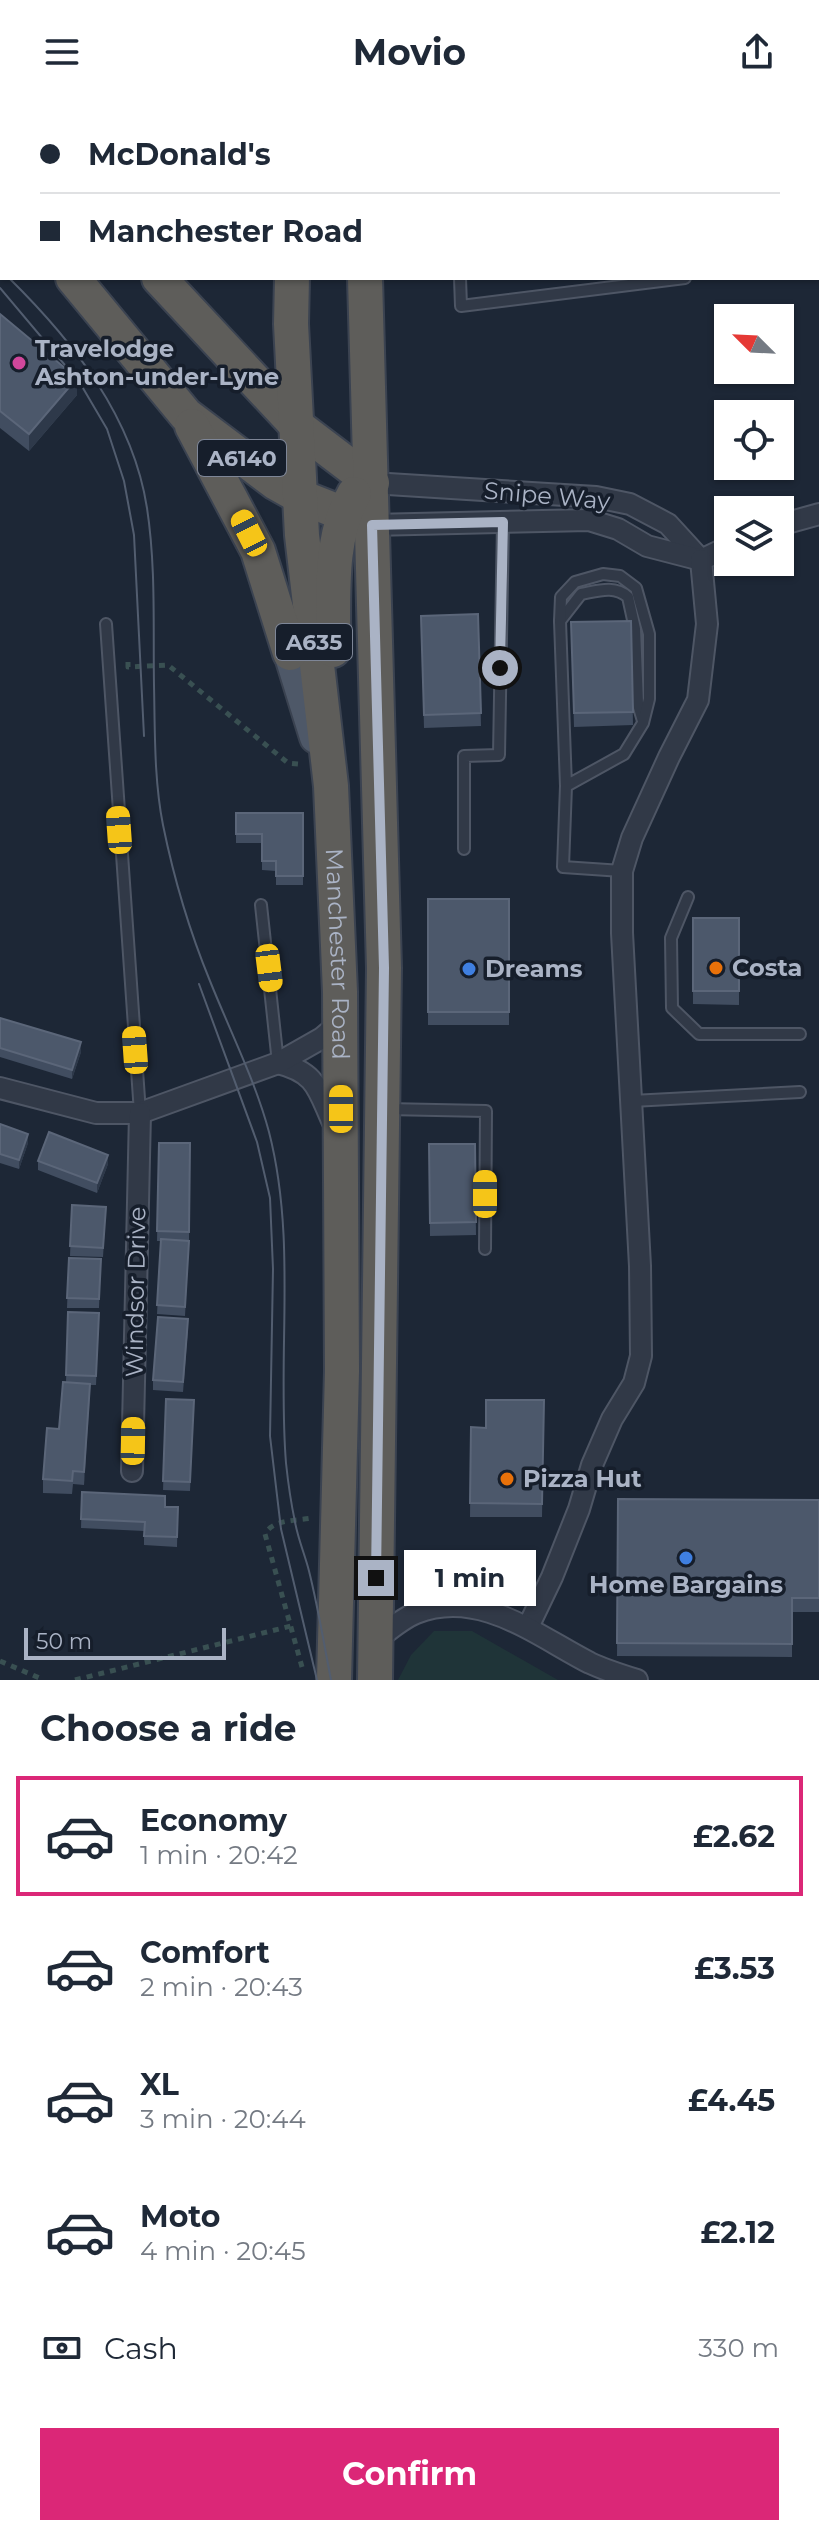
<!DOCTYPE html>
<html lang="en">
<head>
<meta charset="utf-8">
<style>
  :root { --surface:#fff; --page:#f6f6f7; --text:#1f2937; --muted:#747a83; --line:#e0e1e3; --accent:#db2777 }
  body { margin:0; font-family:Montserrat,sans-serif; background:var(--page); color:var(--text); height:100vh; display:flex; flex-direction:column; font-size:30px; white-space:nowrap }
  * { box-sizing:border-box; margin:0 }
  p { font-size:26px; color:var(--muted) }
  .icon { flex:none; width:44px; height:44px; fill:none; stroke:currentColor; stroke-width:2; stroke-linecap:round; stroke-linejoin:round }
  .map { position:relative; height:1576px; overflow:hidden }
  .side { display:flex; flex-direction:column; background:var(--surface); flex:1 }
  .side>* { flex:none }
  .banner { position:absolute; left:0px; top:0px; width:820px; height:176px; box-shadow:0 2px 6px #0004; display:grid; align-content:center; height:176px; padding:0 40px; background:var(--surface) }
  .needle { width:52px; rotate:294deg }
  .buttons { position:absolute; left:714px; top:200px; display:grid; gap:16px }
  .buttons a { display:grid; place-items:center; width:80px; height:80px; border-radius:0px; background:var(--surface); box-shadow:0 2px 6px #0004; font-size:40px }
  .scale { position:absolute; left:24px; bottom:20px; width:202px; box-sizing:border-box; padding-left:8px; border:4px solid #aab3c5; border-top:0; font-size:22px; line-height:28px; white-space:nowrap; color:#aab3c5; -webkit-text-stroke:6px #161e2b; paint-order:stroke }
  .end { position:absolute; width:36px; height:36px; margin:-18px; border:10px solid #aab3c5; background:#111; box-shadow:0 0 0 4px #111 }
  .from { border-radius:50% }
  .bubble { position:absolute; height:56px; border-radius:0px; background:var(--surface); box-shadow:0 2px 6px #0004; font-size:26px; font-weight:700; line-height:56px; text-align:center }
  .car { position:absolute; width:24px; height:48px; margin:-24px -12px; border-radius:10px; box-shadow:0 0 6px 2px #0007; background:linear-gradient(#f5c518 24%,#345 0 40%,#f5c518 0 76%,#345 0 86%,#f5c518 0) }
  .banner b { display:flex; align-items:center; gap:28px; height:76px; font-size:30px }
  .banner b+b { border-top:2px solid var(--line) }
  .banner i { width:20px; height:20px; background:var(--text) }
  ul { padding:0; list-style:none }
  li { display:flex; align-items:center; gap:24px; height:120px; margin:0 16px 12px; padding:0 24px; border:4px solid transparent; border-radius:0px }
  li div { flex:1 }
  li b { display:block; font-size:30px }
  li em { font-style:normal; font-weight:700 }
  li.on { border-color:var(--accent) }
  li>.icon { width:72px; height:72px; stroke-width:1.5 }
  h2 { padding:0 40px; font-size:36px; line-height:96px }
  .pay { display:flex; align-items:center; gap:20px; height:88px; padding:0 40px; font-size:30px }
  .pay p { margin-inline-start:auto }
  .cta { display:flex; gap:16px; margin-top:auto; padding:16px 40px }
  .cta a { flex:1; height:92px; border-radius:0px; background:var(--accent); color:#fff; font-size:32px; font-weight:700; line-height:92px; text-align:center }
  header { display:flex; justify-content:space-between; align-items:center; height:104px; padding:0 40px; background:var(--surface); font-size:36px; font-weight:700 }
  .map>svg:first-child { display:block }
</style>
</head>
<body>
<header><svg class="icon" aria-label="menu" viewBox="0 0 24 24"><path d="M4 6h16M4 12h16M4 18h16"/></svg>Movio<svg class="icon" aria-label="share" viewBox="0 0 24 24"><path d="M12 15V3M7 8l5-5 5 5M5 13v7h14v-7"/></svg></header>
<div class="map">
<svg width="819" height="1576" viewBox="0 0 819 1576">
  <rect width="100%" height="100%" fill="#1d2736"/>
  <path fill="#1f3438" d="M434,1527H472L558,1576H398L411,1551Z"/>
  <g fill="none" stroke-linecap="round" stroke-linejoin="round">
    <g stroke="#4e5665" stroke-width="14">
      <g id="service">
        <path d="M818,95H819"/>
        <path d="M818,159H819"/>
        <path d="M460,174L461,202L685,174"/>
        <path d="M560,517L581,490C598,487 614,481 628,493L635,525L638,600L643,617"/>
        <path d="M106,520L140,1009"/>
        <path d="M566,682L624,650L643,619L649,595V530L636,484L620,472L603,470L575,478L561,493L560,517L566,682L563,763L622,767"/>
        <path d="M464,745V652L499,651L503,418"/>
        <path d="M688,793L671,834L672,904L699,930H800"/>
        <path d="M261,801L278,959"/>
        <path d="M632,997L800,988"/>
        <path d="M386,1005L486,1007L485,1145"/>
      </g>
    </g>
    <g stroke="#4e5665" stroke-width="24">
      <g id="minor">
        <path d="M372,379L596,393L630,400L668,420L701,456"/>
        <path d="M372,421L589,416L618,425L647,442L701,456L728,443"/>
        <path d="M780,421L819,410"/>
        <path d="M278,959C319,969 318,988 335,1023"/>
        <path d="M0,984L96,1009H140L278,959L322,934L341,918"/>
        <path d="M132,1367L140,1009"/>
        <path d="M528,1523L552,1473L579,1405L592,1361L612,1315L634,1279L641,1252L640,1162L622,829V767L632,734L669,653L698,596L707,520L701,456"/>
        <path d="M375,1537C388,1527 401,1515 416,1509C480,1484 537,1532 590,1559C605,1566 621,1571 637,1576"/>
      </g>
    </g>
    <g stroke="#3a4250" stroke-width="36">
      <path id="primary" d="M290,549L316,633"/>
    </g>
    <g stroke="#3b4351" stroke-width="38">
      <g id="trunk">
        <path d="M292,0V2"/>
        <path d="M358,0V2"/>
        <path d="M0,3L2,5"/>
        <path d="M0,89L2,91"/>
        <path d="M73,174L186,311L276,379L301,393L372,421"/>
        <path d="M159,174L297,322L372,379"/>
        <path id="s1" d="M292,174L291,220L302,431L331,682L340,888L342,1267L334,1576"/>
        <path d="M365,174L384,864L375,1576"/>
        <path d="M192,322L258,447L290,549"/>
        <path d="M333,546C334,496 328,435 354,390"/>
      </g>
    </g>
    <g stroke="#395052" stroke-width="5" stroke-dasharray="6 6" stroke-linecap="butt">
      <path d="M42,0L44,2"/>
      <path d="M128,558V563L168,561L288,659L298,660"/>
      <path d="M0,1557L44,1576"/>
      <path d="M302,1563L265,1430C273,1415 296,1417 312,1414"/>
      <path d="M75,1576L291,1522"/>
    </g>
    <use href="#service" stroke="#313947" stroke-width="10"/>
    <use href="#minor" stroke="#313947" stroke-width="20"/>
    <use href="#primary" stroke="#4e5868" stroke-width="32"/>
    <use href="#trunk" stroke="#5e5d5a" stroke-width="34"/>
    <g stroke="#525d6f" stroke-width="2">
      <path d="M9,174C73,237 133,313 147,404C156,463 153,522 154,581C155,627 154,676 163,721C174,775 189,826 210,877C230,927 255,976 269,1028C297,1137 277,1249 286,1359C288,1378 291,1399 295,1418C298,1435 305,1451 309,1467C318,1503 324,1540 331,1576"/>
      <path d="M0,184L80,279L107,325L124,377L134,431L144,632"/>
      <path d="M199,880L257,1038L270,1094L273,1165L270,1332L281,1425L317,1576"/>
    </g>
  </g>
  <g fill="#414d60">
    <path d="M0,210L77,291L29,347L0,324Z"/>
    <path d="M478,510L481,622L424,624L421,512Z"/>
    <path d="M631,517L633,621L574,623L571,518Z"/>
    <path d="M236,709H303V781H276V767L262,766V739H236Z"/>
    <rect x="428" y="795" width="81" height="126"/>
    <path d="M693,814H739V901L693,900Z"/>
    <path d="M0,914L81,948L72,975L0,953Z"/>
    <path d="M0,1020L28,1039L19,1065L0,1059Z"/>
    <path d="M159,1039H190L189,1137L185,1212L157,1210L161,1137H157Z"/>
    <path d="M429,1040H475L476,1131L430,1132Z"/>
    <path d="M38,1057L108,1060L97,1089L38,1066Z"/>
    <path d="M72,1101L106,1103L103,1153L70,1152Z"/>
    <path d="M69,1154L101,1155L99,1204H67Z"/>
    <path d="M68,1208L99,1209L96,1281H90L84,1381L73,1380L72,1390L43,1389V1375L59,1325L66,1278Z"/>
    <path d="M188,1225L183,1288L153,1286V1276Z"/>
    <path d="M166,1295L194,1296L190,1387L163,1386Z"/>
    <path d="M544,1296L542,1413H470L471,1323L486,1324Z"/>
    <path d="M82,1388L165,1403H178L177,1443L144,1441V1427L81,1424Z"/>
    <path d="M618,1395L819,1396V1508H792V1553L617,1552Z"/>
  </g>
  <g fill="#2e394a">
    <path d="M77,274V291L29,347V330Z"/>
    <path d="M81,938V948L72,975V966Z"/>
    <path d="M28,1030V1039L19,1065V1056Z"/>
    <path d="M108,1051V1060L97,1089V1079Z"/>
    <path d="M90,1280V1293L84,1381V1368Z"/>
  </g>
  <g fill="#4c586b" stroke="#5b6679" stroke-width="2">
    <path d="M478,0H819V48H818V2H478Z"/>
    <path d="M0,210L77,274L29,330L0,307Z"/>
    <path d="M478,510L481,609L424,611L421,512Z"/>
    <path d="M631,517L633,608L574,609L571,518Z"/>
    <path d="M236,709H303V772H276V757H262V730H236Z"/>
    <rect x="428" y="795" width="81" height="113"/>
    <rect x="693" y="814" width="46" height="73"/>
    <path d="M0,914L81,938L72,966L0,944Z"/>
    <path d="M0,1020L28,1030L19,1056L0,1050Z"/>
    <path d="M49,1028L108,1051L97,1079L38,1057Z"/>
    <path d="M159,1039H190L189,1128L157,1127Z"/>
    <path d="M429,1040H475L476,1118L430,1119Z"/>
    <path d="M72,1101L106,1103L103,1144L70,1142Z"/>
    <path d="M161,1135L189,1137L185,1203L157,1201Z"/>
    <path d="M69,1154L101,1155L99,1195L67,1194Z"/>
    <path d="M68,1208L99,1209L96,1272L66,1271Z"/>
    <path d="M158,1213L188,1215L183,1278L153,1276Z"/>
    <path d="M63,1278L90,1280L84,1368L73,1367L72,1377L43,1375L47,1324L59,1325Z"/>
    <path d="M166,1295L194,1296L190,1378L163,1377Z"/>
    <path d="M486,1296H544L542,1400L470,1399L471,1323L486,1324Z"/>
    <path d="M82,1388L165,1392V1403H178L177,1433L144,1432L145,1418L81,1415Z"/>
    <path d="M618,1395L819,1396V1494H792V1540L617,1539Z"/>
  </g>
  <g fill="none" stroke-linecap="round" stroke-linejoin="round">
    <path stroke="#aab3c5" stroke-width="10" d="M376,1474L384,864L372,421L503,418L500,564"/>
  </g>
  <circle fill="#d1479c" stroke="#161e2b" stroke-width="3" cx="19" cy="259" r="8"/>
  <g fill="#e8710a" stroke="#161e2b" stroke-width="3">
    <circle cx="716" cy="864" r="8"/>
    <circle cx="507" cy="1375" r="8"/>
  </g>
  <g fill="#3f7fe0" stroke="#161e2b" stroke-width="3">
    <circle cx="469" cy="865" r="8"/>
    <circle cx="686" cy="1454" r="8"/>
  </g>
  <g text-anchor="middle" stroke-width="7" stroke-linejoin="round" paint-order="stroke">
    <g fill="#161e2b" stroke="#7e8697" stroke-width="2">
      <rect x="198" y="336" width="88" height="36" rx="6"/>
      <rect x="276" y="520" width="76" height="36" rx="6"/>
    </g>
    <g font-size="22" font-weight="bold" fill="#aab3c5">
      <text x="242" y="362">A6140</text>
      <text x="314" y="546">A635</text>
    </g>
    <g font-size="24" font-weight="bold" fill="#aab3c5" stroke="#161e2b" text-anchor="start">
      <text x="35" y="253">Travelodge<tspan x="35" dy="28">Ashton-under-Lyne</tspan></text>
      <text x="732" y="872">Costa</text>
      <text x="485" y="873">Dreams</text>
      <text x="523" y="1383">Pizza Hut</text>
      <text x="686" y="1489" text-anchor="middle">Home Bargains</text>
    </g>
    <g font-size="24" fill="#aab3c5" stroke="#161e2b">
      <text transform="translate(547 392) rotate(5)" y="8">Snipe Way</text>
      <text dy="8" stroke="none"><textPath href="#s1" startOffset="678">Manchester Road</textPath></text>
      <text transform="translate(136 1188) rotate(-89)" y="8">Windsor Drive</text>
    </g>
  </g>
</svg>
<div class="buttons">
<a><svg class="needle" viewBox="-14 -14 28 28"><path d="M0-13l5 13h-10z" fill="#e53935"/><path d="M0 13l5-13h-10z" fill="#747a83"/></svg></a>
<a><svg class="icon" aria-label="locate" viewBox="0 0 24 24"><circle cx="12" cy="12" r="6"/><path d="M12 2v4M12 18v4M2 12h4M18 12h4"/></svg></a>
<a><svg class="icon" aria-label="layers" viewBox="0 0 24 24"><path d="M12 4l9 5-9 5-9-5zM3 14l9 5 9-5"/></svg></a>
</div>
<div class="scale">50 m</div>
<i class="end from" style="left:500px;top:564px"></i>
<i class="end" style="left:376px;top:1474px"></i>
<div class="bubble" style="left:404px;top:1446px;width:132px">1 min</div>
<i class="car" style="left:249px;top:429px;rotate:333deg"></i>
<i class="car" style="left:119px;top:726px;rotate:356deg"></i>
<i class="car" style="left:269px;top:864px;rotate:173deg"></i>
<i class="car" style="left:135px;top:946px;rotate:356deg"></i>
<i class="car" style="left:341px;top:1005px;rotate:0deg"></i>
<i class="car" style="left:485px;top:1090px;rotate:0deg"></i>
<i class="car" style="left:133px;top:1337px;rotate:1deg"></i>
<div class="banner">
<b><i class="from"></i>McDonald's</b>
<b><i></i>Manchester Road</b>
</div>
</div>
<section class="side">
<h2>Choose a ride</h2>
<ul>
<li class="on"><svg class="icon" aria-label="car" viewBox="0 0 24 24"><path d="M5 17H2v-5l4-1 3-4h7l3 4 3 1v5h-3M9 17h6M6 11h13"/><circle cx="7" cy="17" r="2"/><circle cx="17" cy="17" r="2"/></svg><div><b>Economy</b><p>1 min · 20:42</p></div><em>£2.62</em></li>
<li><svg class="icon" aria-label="car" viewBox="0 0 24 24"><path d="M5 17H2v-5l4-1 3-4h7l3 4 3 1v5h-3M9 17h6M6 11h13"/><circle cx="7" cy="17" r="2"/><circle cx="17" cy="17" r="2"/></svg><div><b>Comfort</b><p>2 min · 20:43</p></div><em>£3.53</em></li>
<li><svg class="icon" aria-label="car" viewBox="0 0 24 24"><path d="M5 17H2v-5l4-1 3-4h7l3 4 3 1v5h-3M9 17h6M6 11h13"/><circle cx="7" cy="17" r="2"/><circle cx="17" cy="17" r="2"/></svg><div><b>XL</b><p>3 min · 20:44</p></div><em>£4.45</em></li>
<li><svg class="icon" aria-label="car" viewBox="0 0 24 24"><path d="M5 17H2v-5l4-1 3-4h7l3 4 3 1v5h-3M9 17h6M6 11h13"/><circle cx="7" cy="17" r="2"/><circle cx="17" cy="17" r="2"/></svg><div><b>Moto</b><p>4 min · 20:45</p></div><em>£2.12</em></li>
</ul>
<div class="pay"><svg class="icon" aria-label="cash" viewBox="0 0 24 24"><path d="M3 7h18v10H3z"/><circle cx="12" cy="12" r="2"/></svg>Cash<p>330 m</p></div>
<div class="cta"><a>Confirm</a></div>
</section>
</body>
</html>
